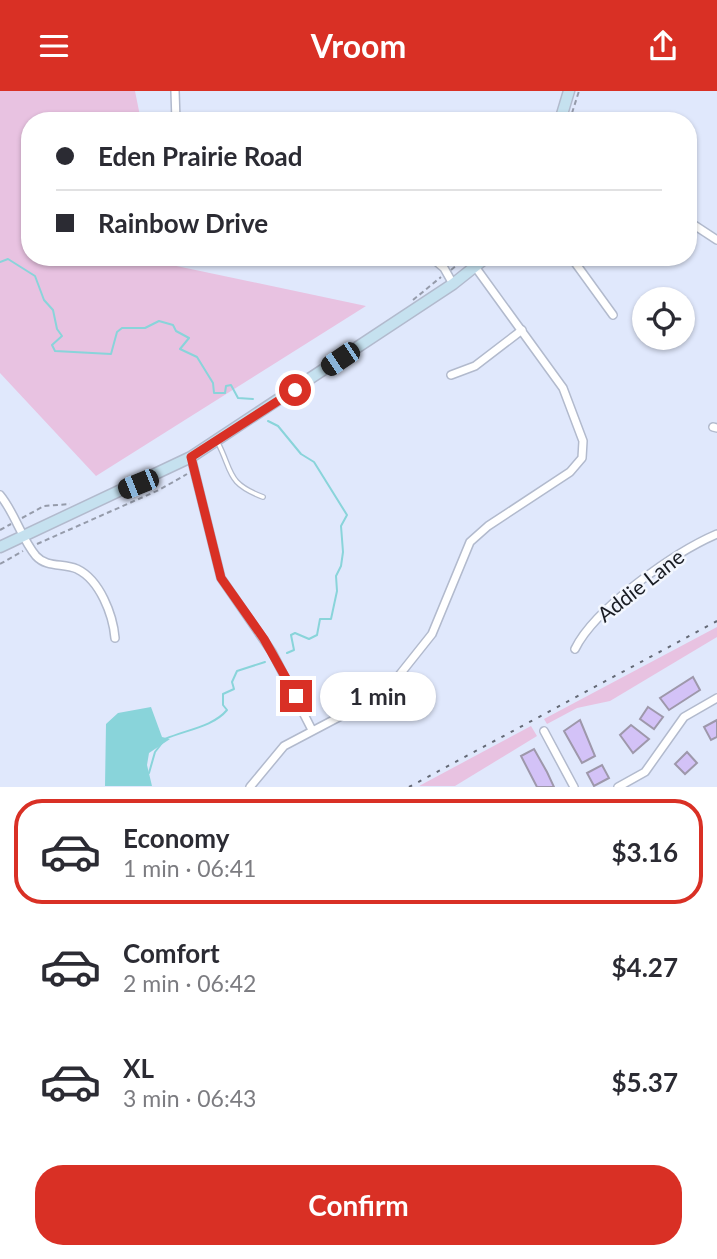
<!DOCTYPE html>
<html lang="en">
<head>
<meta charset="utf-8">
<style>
  :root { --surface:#fff; --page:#f7f7f7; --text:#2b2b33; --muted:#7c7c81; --line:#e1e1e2; --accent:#d93025 }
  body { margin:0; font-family:Lato,sans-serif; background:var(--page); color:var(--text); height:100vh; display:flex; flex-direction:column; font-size:26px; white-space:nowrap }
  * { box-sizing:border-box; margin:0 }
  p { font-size:23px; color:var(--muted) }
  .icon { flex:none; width:38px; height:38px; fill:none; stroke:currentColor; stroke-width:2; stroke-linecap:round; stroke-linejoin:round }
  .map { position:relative; height:696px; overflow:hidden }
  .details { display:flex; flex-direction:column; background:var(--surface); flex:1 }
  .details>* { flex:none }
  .guide { position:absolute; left:21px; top:21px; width:676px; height:154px; border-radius:28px; box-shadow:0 2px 5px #0004; display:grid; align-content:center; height:154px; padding:0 35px; background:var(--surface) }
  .fabs { position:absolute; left:632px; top:196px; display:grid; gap:14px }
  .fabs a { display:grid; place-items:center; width:63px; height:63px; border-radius:50%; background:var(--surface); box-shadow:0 2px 5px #0004; font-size:35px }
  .end { position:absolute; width:32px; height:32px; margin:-16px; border:9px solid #d93025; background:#fff; box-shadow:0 0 0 4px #fff }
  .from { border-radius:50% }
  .bubble { position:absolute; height:49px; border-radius:24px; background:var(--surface); box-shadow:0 2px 5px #0004; font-size:23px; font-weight:700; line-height:49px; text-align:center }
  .car { position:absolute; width:21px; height:42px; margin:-21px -10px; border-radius:9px; box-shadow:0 0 5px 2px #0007; background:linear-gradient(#222 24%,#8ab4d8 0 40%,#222 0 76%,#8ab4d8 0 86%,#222 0) }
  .guide b { display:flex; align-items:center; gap:24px; height:66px; font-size:26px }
  .guide b+b { border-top:2px solid var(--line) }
  .guide i { width:18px; height:18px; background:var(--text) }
  ul { padding:12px 0 0; list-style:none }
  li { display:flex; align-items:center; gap:21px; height:105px; margin:0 14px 10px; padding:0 21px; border:4px solid transparent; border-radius:28px }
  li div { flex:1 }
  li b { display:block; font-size:26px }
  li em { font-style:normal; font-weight:700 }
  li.active { border-color:var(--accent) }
  li>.icon { width:63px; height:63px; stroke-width:1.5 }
  .cta { display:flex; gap:14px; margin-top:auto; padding:14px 35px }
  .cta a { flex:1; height:80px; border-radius:28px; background:var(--accent); color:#fff; font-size:28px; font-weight:700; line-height:80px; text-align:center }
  header { display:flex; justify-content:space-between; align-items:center; height:91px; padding:0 35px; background:var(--accent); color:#fff; font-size:32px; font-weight:700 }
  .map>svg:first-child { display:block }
</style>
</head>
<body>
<header><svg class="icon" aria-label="menu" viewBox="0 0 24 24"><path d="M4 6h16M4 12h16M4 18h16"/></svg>Vroom<svg class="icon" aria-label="share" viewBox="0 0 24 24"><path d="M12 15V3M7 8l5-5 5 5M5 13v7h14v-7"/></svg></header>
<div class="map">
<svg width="717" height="696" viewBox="0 0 717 696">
  <rect width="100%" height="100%" fill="#e0e8fc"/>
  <g fill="#e8c2e1">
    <path d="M0,0H135L141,30H30V166H166L167,173L366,215L96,385L0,282Z"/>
    <path d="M717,536V546L610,610L577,617L547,633L544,628Z"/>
    <path d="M531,635L537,645L455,695H419Z"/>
  </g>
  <path fill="#89d4da" d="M151,616L162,646L170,648L149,662L147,674L152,695H105L106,633L118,622Z"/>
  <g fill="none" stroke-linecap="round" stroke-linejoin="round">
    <g stroke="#89d4da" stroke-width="2">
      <path d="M0,171L8,168L35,185L44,209L53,219L57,238L62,245L52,254L55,260L111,263L117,241L122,237H145L159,230L173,234L176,240L189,247L180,258L197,266L213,292L214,302H225L226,295L231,294L238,307L253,308"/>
      <path d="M268,330L278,335L301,363L314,371L347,424L341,435L343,461L341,475L336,485L337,500L331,528H320L317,544L309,548L295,542L291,544L294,559L287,562"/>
      <path d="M165,648C185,639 213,636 227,619L223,614V603L234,598L232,591L237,580L265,571"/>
      <path d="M149,682L155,661L162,652"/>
    </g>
  </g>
  <g fill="#d3c2f7" stroke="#9e98ab" stroke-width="2">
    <path d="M693,586L700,599L669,619L660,607Z"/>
    <path d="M648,616L663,626L654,638L640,628Z"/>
    <path d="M580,629L595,665L582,672L564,640Z"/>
    <path d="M717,629V646L711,649L704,636Z"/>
    <path d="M631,634L649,648L633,662L620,644Z"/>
    <path d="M534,658L547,681L554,696H537L521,665Z"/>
    <path d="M687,661L697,672L685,683L675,673Z"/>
    <path d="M602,674L609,687L594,695L587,682Z"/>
  </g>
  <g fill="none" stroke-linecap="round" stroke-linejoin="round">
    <g stroke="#b2bacd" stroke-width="6">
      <path id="service" d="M218,352C233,381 226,392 263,406"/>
    </g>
    <g stroke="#b2bacd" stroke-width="10">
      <g id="minor">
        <path d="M175,0L176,30"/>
        <path d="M562,24L572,30"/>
        <path d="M688,130L717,149"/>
        <path d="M431,166L444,177L453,193"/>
        <path d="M571,166L613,224"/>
        <path d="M451,284L475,275L522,239"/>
        <path d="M713,336L717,337"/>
        <path d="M191,366L221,487L272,561L312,639"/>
        <path d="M0,404C15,422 21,447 36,465C47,477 63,472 77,478C100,489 113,524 115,547"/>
        <path d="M575,558C595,517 675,461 717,443"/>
        <path d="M544,640L574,696"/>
        <path d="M250,696L284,655L358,616L393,592L432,543L470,451L488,435L570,381L582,367L583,350L563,297L476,177"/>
        <path d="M618,696L645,681L684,626L717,607"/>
      </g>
    </g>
    <g stroke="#b2bacd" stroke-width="13">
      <g id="secondary">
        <path d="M560,30L569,0"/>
        <path d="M0,456L191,366L453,193L487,166"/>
      </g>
    </g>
    <g stroke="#959baa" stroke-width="2" stroke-dasharray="5 3.5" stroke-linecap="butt">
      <path d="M572,22L579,0"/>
      <path d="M451,179L467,166"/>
      <path d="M413,209L441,186"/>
      <path d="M22,427L44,415L70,413"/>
      <path d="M0,439L11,433"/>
      <path d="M37,453L159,399L187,383"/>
      <path d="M0,473L23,460"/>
    </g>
    <use href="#service" stroke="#fff" stroke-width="3.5"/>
    <use href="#minor" stroke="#fff" stroke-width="7"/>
    <use href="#secondary" stroke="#c5e1ef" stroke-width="10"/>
    <path stroke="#646975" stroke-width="2" stroke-dasharray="3.5 7" stroke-linecap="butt" d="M409,696L717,530"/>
  </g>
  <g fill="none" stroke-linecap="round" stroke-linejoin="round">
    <path stroke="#d93025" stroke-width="9" d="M295,299L191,366L221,487L264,548L296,605"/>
  </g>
  <g text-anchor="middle" stroke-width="5" stroke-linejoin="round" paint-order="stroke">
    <g font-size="21" fill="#191c23" stroke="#f2f6fe">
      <text transform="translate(641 495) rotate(-38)" y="7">Addie Lane</text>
    </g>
  </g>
</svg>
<div class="fabs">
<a><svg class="icon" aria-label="locate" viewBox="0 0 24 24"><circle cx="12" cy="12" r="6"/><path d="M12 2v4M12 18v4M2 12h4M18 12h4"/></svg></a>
</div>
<i class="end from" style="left:295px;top:299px"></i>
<i class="end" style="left:296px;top:605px"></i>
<div class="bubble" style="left:320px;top:581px;width:116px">1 min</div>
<i class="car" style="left:340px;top:268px;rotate:236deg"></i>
<i class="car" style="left:138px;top:393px;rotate:248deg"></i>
<div class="guide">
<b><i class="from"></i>Eden Prairie Road</b>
<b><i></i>Rainbow Drive</b>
</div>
</div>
<section class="details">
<ul>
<li class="active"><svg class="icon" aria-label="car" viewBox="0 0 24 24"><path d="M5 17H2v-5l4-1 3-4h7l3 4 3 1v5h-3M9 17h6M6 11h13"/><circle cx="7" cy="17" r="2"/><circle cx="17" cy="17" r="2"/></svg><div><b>Economy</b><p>1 min · 06:41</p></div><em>$3.16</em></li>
<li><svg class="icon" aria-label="car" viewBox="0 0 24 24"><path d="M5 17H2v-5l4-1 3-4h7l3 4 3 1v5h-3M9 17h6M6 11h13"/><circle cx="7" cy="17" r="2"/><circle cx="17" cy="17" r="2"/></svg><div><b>Comfort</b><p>2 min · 06:42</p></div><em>$4.27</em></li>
<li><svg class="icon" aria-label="car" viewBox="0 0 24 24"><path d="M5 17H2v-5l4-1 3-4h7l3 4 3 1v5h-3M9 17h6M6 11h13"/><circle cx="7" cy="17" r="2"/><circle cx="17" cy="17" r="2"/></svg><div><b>XL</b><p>3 min · 06:43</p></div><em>$5.37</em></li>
</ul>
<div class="cta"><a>Confirm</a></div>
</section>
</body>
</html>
